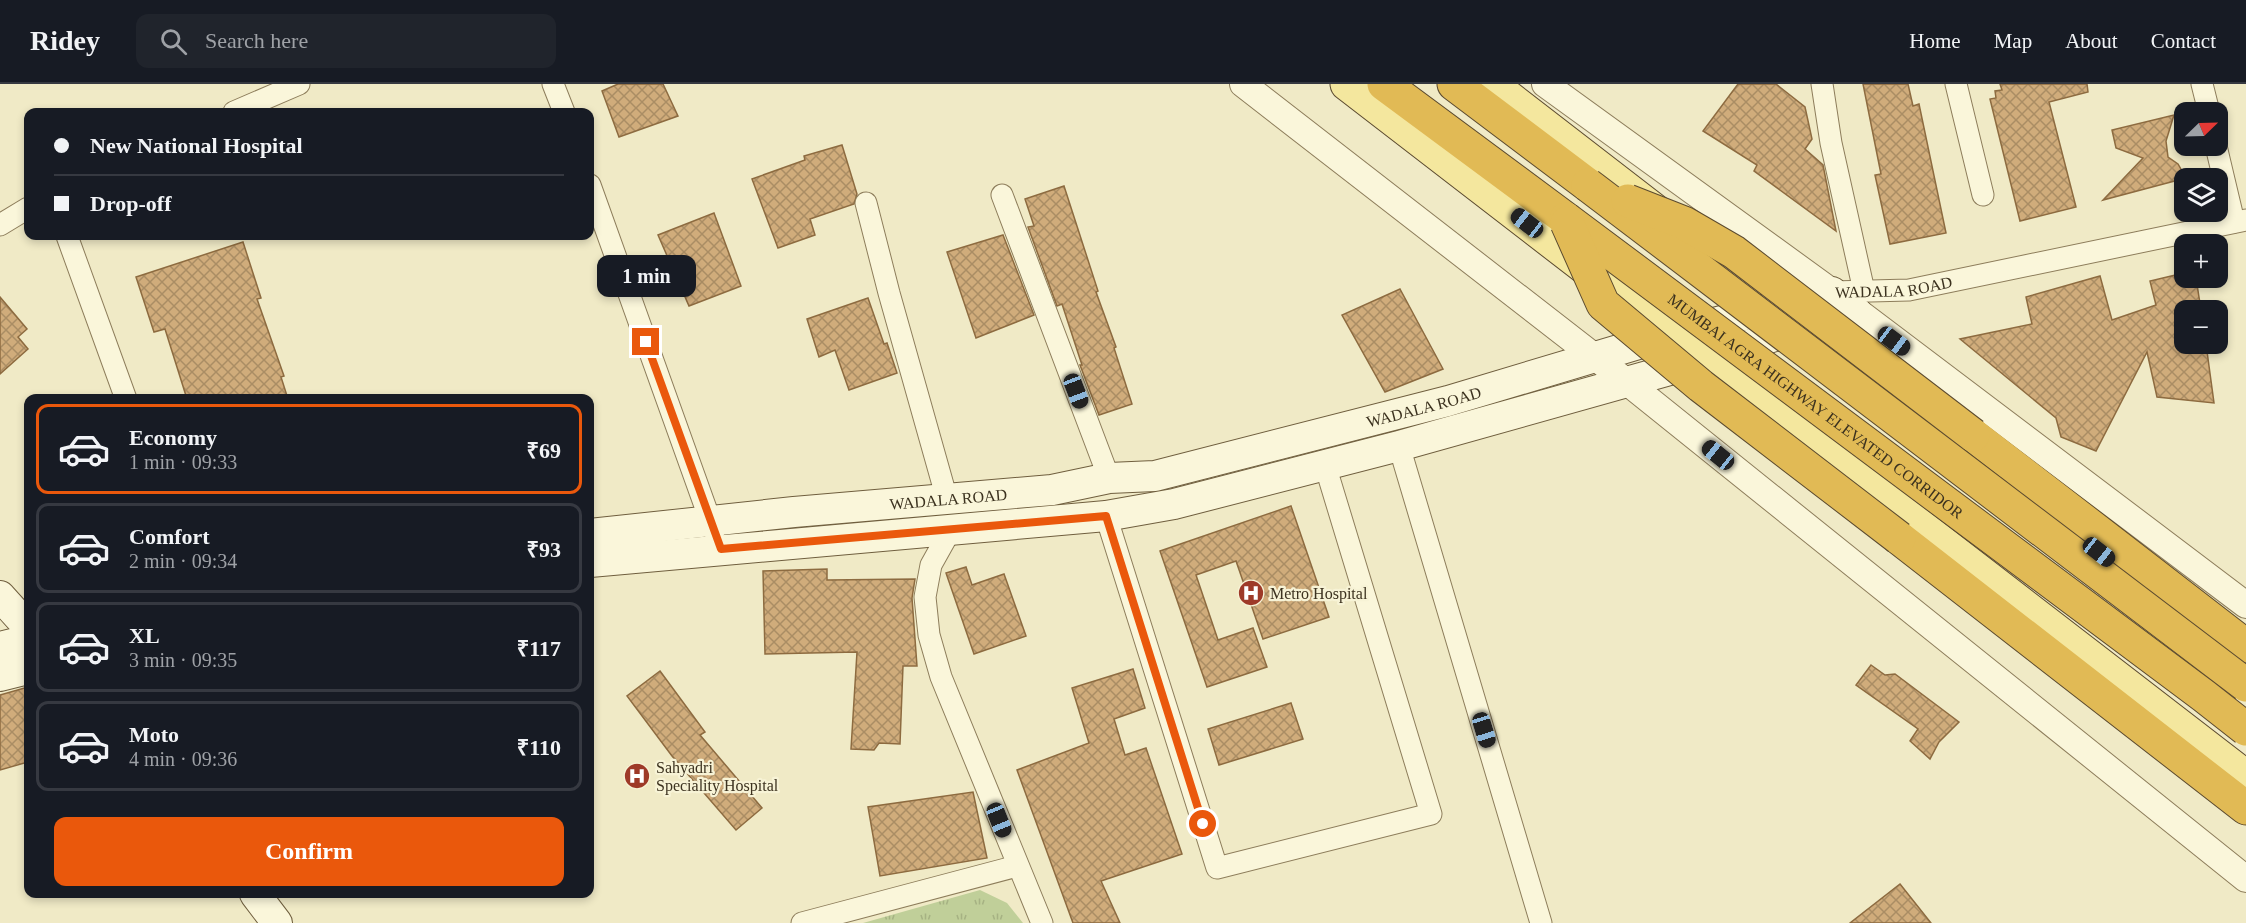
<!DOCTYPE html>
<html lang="en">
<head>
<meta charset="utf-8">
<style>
  :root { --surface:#171b24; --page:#20242c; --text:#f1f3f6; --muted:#9ea1a6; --line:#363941; --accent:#ea580c }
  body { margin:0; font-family:"Times New Roman",serif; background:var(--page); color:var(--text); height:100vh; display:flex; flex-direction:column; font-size:22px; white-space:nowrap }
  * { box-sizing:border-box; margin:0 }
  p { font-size:20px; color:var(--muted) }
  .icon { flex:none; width:33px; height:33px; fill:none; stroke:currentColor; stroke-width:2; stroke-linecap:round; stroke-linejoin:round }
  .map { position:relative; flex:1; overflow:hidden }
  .panel { position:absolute; left:24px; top:310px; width:570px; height:504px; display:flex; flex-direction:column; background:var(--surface); border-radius:12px; box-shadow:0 3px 9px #0003 }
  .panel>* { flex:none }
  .top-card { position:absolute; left:24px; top:24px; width:570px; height:132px; border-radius:12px; box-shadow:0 3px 9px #0003; display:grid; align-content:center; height:132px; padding:0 30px; background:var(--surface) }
  .needle { width:39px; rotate:67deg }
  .controls { position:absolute; left:2174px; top:18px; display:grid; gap:12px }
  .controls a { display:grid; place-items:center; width:54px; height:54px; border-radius:12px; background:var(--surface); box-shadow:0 3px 9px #0003; font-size:30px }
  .end { position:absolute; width:27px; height:27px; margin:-14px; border:8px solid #ea580c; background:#fff; box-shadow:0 0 0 3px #fff }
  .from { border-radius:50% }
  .bubble { position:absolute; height:42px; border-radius:12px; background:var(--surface); box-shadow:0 3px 9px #0003; font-size:20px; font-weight:800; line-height:42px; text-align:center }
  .car { position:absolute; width:18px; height:36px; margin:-18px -9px; border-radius:8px; box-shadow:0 0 4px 2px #0007; background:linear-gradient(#222 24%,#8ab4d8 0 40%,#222 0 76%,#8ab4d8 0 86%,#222 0) }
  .top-card b { display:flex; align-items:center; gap:21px; height:57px; font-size:22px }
  .top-card b+b { border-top:2px solid var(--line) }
  .top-card i { width:15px; height:15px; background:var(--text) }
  ul { padding:10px 0 0; list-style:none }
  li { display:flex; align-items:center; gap:18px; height:90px; margin:0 12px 9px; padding:0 18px; border:3px solid var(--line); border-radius:12px }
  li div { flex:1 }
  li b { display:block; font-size:22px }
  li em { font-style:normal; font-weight:800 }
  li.active { border-color:var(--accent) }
  li>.icon { width:54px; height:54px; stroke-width:1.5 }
  .cta { display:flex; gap:12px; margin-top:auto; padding:12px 30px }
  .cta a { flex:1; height:69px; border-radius:12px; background:var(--accent); color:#fff; font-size:24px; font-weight:800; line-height:69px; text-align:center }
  header { display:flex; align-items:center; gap:36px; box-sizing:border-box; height:84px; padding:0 30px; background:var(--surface); border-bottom:2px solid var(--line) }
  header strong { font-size:28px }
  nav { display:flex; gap:33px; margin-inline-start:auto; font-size:21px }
  .search { width:420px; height:54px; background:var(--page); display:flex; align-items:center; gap:15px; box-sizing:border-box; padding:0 21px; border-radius:12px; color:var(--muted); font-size:22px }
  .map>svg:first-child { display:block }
</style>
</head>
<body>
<header>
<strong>Ridey</strong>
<div class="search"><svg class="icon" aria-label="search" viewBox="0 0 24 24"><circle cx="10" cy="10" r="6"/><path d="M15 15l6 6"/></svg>Search here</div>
<nav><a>Home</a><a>Map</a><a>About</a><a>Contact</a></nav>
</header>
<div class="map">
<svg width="2246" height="839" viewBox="0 0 2246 839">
  <defs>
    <pattern id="park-tufts" width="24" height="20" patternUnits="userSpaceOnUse" patternTransform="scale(1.5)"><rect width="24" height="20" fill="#c0cf99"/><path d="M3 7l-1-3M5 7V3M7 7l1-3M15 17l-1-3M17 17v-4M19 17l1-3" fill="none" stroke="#a6b283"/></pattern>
    <pattern id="building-cross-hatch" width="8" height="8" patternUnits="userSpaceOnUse" patternTransform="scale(1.5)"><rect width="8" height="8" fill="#d0ac7b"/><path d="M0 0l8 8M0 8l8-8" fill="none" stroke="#aa8d64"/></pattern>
  </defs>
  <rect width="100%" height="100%" fill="#f0eac6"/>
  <path fill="url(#park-tufts)" d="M980,806L1007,819L1023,839H863Z"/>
  <g fill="url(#building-cross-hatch)" stroke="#8d6b40" stroke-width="1.5">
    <path d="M618,0H663L678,32L619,53L602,7Z"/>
    <path d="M1738,0H1776L1805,23L1812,55L1805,65L1823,81L1836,147L1754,87L1757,81L1703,47Z"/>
    <path d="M1863,0H1908L1913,22L1919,20L1946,149L1890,160L1875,91L1881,90Z"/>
    <path d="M2000,0H2087L2088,8L2049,18L2076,123L2020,137L1990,15L1996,14L1995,7L2002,6Z"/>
    <path d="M2174,31L2166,57L2168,73L2178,80L2186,94L2103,116L2143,74L2116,64L2112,46Z"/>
    <path d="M842,61L857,110L854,120L810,135L815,151L778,164L752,95L805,76L804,72Z"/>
    <path d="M1064,102L1098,207L1096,208L1116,263L1114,264L1132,320L1099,331L1080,281H1082L1062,220L1057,222L1028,143L1034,142L1025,115Z"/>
    <path d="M714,129L741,202L689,222L658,151Z"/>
    <path d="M1003,151L1034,231L976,254L947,168Z"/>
    <path d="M243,158L261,214L257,215L284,292L281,293L288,315H187L165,245L154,248L136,193Z"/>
    <path d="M2184,189V194H2196L2201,226H2184V260H2206L2214,319L2157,313L2147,268L2096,367L2061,353L2056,334L1960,255L2032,240L2026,213L2100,192L2112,236L2156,221L2150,197Z"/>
    <path d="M1400,205L1443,285L1385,308L1342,231Z"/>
    <path d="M0,213L27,245L18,253L28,265L0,290Z"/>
    <path d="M868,214L884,260L887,259L897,289L849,306L835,266L819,273L807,235Z"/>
    <path d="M1291,422L1329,533L1263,555L1236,477L1196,491L1218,556L1253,544L1267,583L1207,603L1160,467Z"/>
    <path d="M966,483L972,501L1004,490L1026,552L974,570L946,489Z"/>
    <path d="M827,485V496L915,495L912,514L917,582H903L900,660L879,659L874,666L851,665L857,568L765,570L763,487Z"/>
    <path d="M1871,581L1885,591L1895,590L1959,638L1939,658L1930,675L1910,657L1918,645L1856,601Z"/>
    <path d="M1133,585L1145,624L1114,635L1125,671L1146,664L1182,770L1101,797L1120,839H1073L1017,686L1089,659L1072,604Z"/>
    <path d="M660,587L705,648L700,651L762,724L736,746L672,672L627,612Z"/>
    <path d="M28,603V678L0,686V611Z"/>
    <path d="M1291,619L1303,655L1219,681L1208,645Z"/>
    <path d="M973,708L987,774L880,792L868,723Z"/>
    <path d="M1900,800L1931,839H1850Z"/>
  </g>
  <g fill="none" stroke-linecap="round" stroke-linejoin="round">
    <g stroke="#8d7d5b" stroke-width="23">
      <g id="minor">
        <path d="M553,0L564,28"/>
        <path d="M1822,0L1831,59L1864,207"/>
        <path d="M1956,0L1983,111"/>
        <path d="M2202,0L2209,28"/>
        <path d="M234,28L299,0"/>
        <path d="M2216,62L2234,138"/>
        <path d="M590,101L714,447"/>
        <path d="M1002,111L1109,394"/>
        <path d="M866,119L889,209L947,415"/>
        <path d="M0,141L28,124"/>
        <path d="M67,152L126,315"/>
        <path id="s1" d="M1832,208L1909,206L2246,136"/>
        <path d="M1399,362L1541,839"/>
        <path d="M1106,432L1217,784L1431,730L1325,381"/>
        <path d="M950,447L931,481L925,513L929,551L941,593L1042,839"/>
        <path d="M802,839L1017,782"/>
      </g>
    </g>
    <g stroke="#8d7d5b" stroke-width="28">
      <g id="tertiary">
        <path d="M1243,0L1627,298L2246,795"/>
        <path d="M1545,0L1832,208L2246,521"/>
      </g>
    </g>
    <g stroke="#6f5e3e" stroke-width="32">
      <g id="secondary">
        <path id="s2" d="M590,450L794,428L1052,406L1109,394L1155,392L1448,317L1672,250L1832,208"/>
        <path d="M590,478L1106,432L1174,420L1399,362L1705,276L1806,241L1857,229"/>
        <path d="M0,512L28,543"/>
        <path d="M0,563L28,556"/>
        <path d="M0,592L28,585"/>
        <path d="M255,810L277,839"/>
      </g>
    </g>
    <g stroke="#5b4a2f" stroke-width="35">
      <g id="primary">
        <path d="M1347,0L2246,693"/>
        <path d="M1491,0L1658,129"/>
      </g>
    </g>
    <g stroke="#5b4a2f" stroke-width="35">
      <g id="motorway">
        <path d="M1384,0L1566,135"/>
        <path d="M1454,0L1588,101"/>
        <path d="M1973,351L2246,562"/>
        <path d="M1899,454L2246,724"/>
      </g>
    </g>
    <use href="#minor" stroke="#faf6da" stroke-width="21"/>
    <use href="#tertiary" stroke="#faf6da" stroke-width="26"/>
    <use href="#secondary" stroke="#faf6da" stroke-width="30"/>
    <use href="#primary" stroke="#f4e79e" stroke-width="33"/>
    <use href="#motorway" stroke="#e1ba55" stroke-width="33"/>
    <g stroke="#5b4a2f" stroke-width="35" stroke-linecap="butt">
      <g id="motorway-bridge">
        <path d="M1588,101L2246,601"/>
        <path d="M1628,117L1684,139L1734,168L1973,351"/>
        <path id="s3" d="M1566,135L2204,612L2246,645"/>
        <path d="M1567,139L1603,220L1701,302L1899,454"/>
      </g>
    </g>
    <use href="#motorway-bridge" stroke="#e1ba55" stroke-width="33"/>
  </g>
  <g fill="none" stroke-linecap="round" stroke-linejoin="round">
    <path stroke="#ea580c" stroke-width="8" d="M646,258L721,465L1106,432L1203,740"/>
  </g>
  <defs>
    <g id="hospital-disc" transform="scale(1.35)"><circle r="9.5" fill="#9e3a28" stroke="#f7f3d6"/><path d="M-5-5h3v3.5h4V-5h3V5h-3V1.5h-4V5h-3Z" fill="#fff"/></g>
  </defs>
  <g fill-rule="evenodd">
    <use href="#hospital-disc" x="1251" y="509"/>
    <use href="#hospital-disc" x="637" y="692"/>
  </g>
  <g text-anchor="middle" stroke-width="4.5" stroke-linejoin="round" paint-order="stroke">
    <g font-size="16" fill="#3c321f" stroke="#f7f3d6">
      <text dy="6" stroke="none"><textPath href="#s1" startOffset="62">WADALA ROAD</textPath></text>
      <text dy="6" stroke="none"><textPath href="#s3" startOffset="312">MUMBAI AGRA HIGHWAY ELEVATED CORRIDOR</textPath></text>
      <text dy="6" stroke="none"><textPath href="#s2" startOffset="846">WADALA ROAD</textPath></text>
      <text dy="6" stroke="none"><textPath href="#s2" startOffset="360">WADALA ROAD</textPath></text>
    </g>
    <g font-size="16" fill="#3c321f" stroke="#f7f3d6" text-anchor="start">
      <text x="1270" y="515">Metro Hospital</text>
      <text x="656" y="689">Sahyadri<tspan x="656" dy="18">Speciality Hospital</tspan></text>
    </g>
  </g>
</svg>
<div class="controls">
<a><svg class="needle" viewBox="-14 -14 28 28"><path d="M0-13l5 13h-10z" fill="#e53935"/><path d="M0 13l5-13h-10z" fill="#9ea1a6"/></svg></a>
<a><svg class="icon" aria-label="layers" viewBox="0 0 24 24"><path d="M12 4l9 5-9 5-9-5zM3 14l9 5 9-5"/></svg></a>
<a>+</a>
<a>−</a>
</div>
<i class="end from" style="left:1203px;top:740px"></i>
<i class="end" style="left:646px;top:258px"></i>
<div class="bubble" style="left:597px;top:171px;width:99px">1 min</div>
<i class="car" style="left:1527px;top:139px;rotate:308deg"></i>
<i class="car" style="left:1894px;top:257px;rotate:127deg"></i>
<i class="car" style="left:1076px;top:307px;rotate:159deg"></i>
<i class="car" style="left:1718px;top:371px;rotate:309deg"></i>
<i class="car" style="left:2099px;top:468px;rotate:128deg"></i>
<i class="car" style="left:1484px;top:646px;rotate:163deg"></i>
<i class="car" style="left:999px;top:736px;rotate:158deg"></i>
<div class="top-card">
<b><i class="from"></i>New National Hospital</b>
<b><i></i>Drop-off</b>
</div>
<section class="panel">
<ul>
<li class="active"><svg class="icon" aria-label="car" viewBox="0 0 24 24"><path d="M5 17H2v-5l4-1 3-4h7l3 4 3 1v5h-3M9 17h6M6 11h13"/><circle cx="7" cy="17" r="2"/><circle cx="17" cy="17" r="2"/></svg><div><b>Economy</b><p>1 min · 09:33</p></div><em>₹69</em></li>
<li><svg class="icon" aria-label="car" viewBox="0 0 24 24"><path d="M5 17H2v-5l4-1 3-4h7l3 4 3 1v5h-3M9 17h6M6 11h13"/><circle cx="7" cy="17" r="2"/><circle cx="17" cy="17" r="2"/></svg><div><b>Comfort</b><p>2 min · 09:34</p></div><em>₹93</em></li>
<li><svg class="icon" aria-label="car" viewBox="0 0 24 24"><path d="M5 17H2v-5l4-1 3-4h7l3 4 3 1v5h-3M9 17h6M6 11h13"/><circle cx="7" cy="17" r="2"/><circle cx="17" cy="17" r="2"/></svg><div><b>XL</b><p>3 min · 09:35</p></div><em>₹117</em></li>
<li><svg class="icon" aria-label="car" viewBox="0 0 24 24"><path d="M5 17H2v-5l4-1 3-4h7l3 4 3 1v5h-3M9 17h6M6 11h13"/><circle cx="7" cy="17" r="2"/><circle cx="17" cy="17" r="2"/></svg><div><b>Moto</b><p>4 min · 09:36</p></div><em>₹110</em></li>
</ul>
<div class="cta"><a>Confirm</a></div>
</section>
</div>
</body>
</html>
